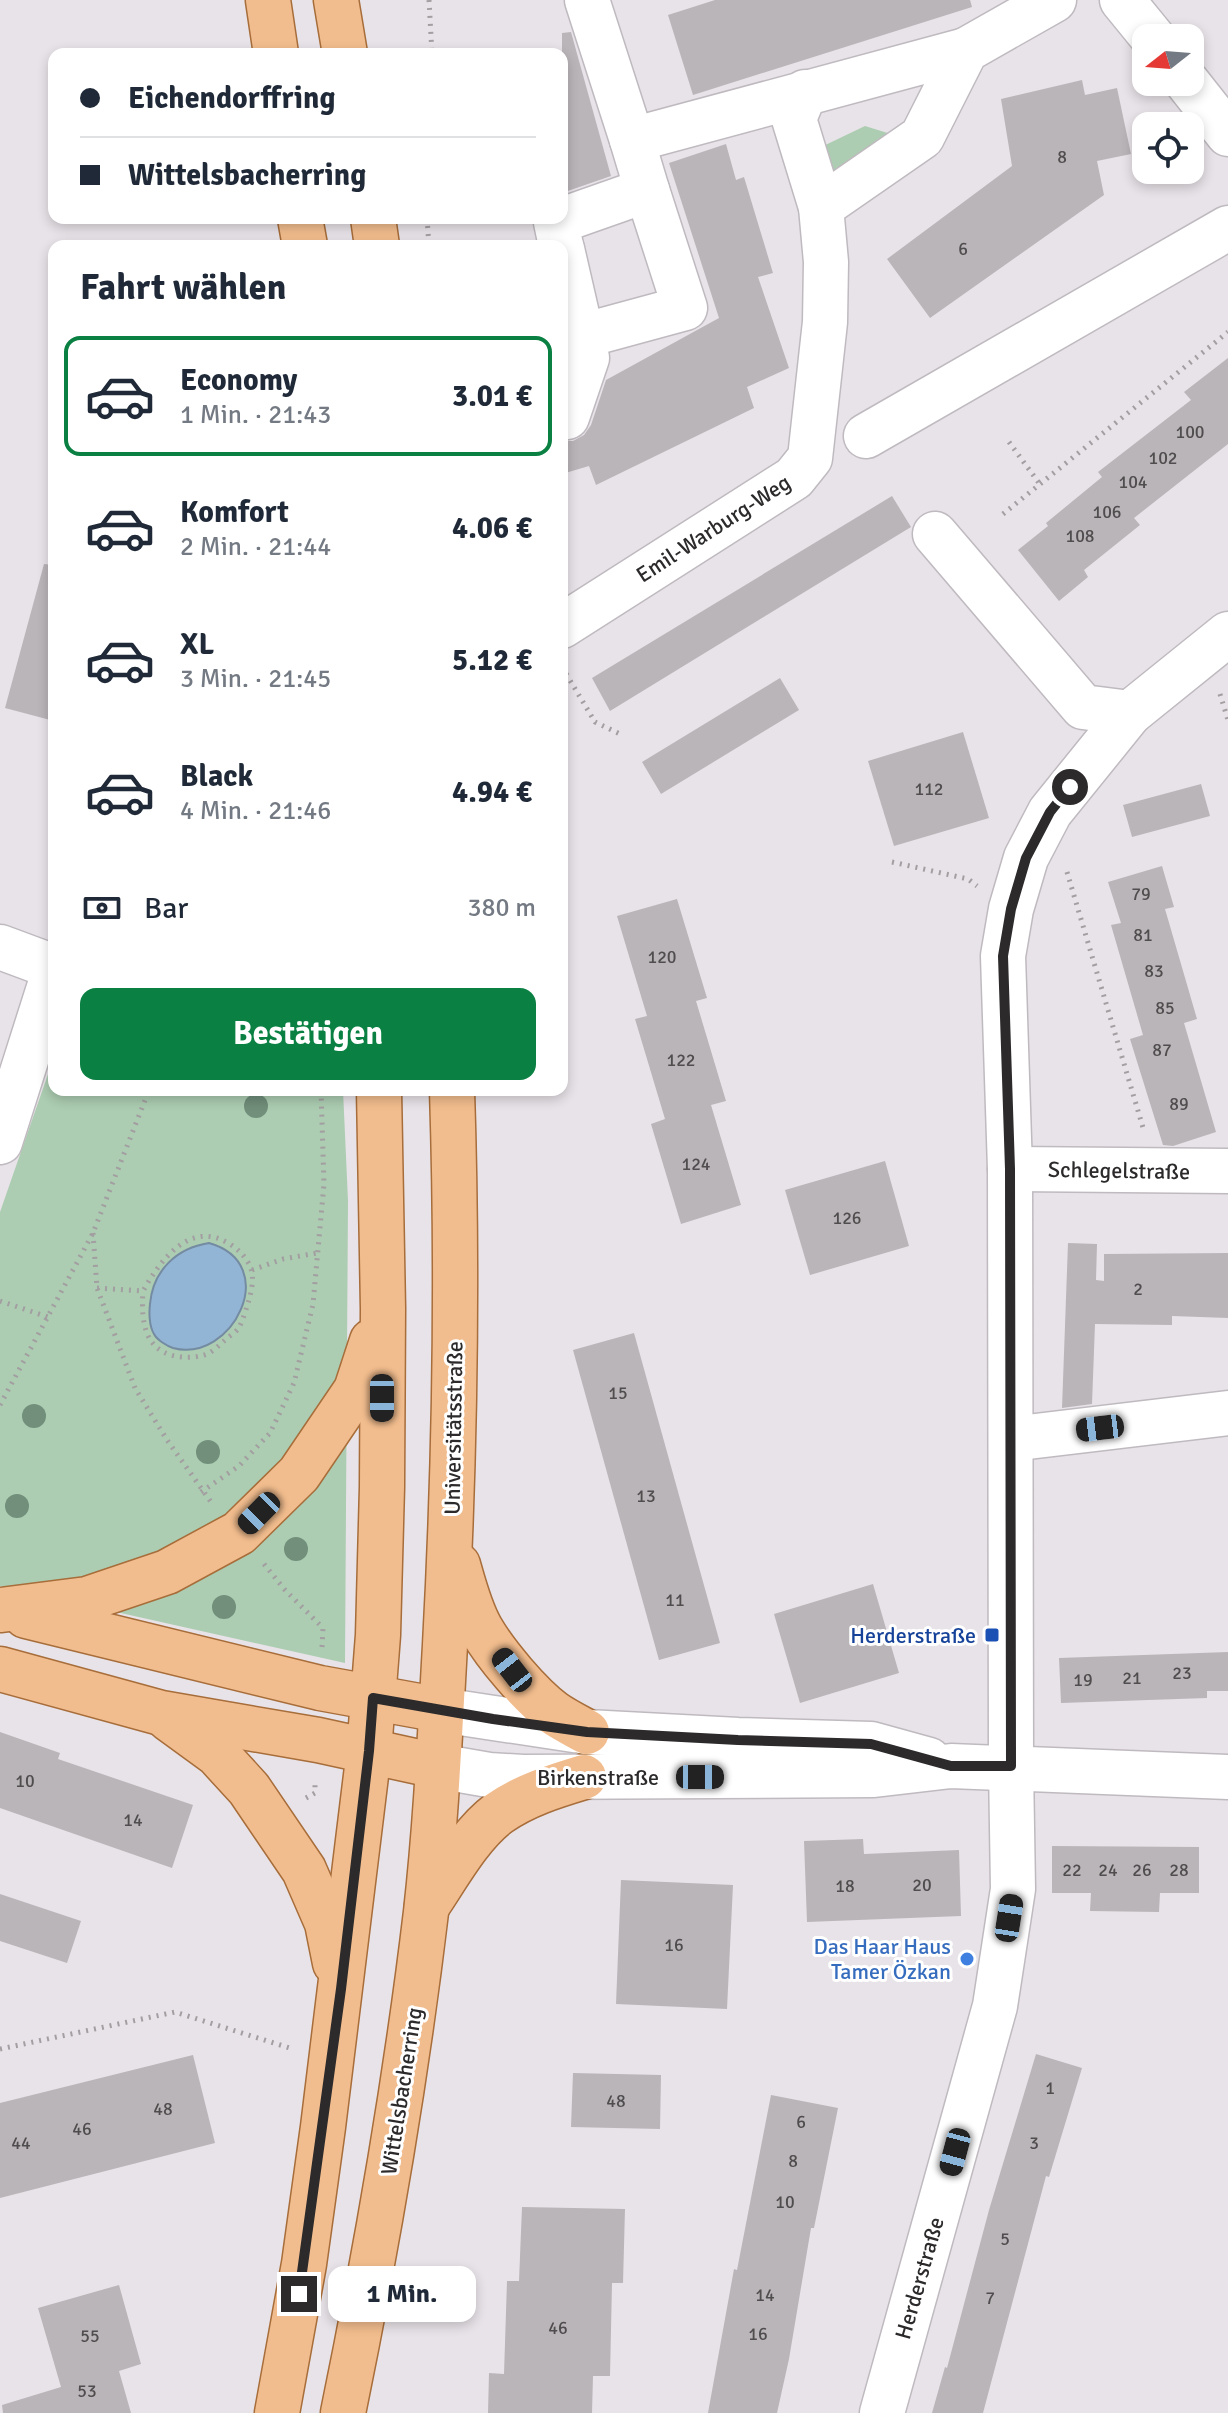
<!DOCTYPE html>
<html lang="de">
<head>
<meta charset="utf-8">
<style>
  :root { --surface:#fff; --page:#f6f6f7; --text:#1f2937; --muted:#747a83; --line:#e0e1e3; --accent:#0b8043 }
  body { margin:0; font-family:Signika,sans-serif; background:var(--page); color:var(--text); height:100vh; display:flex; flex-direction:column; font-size:30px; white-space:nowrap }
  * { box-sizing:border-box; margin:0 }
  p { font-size:26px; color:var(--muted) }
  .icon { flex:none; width:44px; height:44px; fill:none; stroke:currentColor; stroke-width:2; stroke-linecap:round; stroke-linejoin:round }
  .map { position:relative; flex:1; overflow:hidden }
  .sheet { position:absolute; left:48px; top:240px; width:520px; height:856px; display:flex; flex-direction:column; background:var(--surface); border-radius:16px; box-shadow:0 4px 12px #0003 }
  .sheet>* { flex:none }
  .banner { position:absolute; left:48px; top:48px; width:520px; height:176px; border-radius:16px; box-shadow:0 4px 12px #0003; display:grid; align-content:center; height:176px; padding:0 32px; background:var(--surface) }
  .needle { width:52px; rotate:253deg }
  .tools { position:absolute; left:1132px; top:24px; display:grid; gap:16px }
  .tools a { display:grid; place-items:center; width:72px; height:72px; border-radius:16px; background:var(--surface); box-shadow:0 4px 12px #0003; font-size:40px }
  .end { position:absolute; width:36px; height:36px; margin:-18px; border:10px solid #2c2a2b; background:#fff; box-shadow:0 0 0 4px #fff }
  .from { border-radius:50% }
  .bubble { position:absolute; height:56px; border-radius:16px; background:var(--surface); box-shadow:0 4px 12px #0003; font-size:26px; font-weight:800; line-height:56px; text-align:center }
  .car { position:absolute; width:24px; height:48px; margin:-24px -12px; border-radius:10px; box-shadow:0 0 6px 2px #0007; background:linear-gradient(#222 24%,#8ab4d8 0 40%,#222 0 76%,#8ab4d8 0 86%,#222 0) }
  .banner b { display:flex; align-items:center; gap:28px; height:76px; font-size:30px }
  .banner b+b { border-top:2px solid var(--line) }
  .banner i { width:20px; height:20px; background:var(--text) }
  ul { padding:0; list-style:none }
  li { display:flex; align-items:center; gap:24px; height:120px; margin:0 16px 12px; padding:0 16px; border:4px solid transparent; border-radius:16px }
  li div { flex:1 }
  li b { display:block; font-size:30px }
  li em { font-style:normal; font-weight:800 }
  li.active { border-color:var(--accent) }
  li>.icon { width:72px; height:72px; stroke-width:1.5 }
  h2 { padding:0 32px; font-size:36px; line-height:96px }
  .pay { display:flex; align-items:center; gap:20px; height:88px; padding:0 32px; font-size:30px }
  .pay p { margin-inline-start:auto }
  .primary-button { display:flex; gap:16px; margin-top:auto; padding:16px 32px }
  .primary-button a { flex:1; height:92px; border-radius:16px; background:var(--accent); color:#fff; font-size:32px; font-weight:800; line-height:92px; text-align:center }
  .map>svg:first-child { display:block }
</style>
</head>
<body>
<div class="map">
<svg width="1228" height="2413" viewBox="0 0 1228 2413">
  <rect width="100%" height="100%" fill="#e8e3e8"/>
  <g fill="#accdb1">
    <path d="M865,126L894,135L832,184L817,149Z"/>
    <path d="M54,1057V1090H343L348,1201L345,1663L0,1586V1212Z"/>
  </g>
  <path fill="#93b5d5" stroke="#748ba2" stroke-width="2" d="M209,1243C283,1264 232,1364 173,1348C167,1346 157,1340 154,1334C149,1326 149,1312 150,1304C153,1270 177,1248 209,1243Z"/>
  <g fill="#bab5b9">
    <path d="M715,0H970L972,7L693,95L668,15Z"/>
    <path d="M571,32L611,176L562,193V33Z"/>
    <path d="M1082,80L1085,95L1117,88L1131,154L1097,161L1104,195L930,318L887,259L1012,166L1001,99Z"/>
    <path d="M726,144L736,180L744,177L773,273L758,277L789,368L747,387L754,408L596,485L589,466L562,474V441H573L584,435L591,425L606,380L719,318L669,163Z"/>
    <path d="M1228,358V444L1134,518L1140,525L1084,570L1088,577L1059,601L1018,550L1048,526L1046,523L1102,477L1098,472L1191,400L1184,392Z"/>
    <path d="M892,496L911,527L610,711L592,678Z"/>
    <path d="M44,564L54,565V721L5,708Z"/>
    <path d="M780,678L799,710L661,794L642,762Z"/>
    <path d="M963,732L989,818L894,846L868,761Z"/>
    <path d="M1201,784L1210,816L1132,837L1123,805Z"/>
    <path d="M1162,866L1174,907L1165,909L1197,1019L1184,1023L1216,1132L1173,1146L1163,1145L1130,1039L1143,1035L1111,925L1121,923L1108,882Z"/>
    <path d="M677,899L707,998L696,1001L726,1101L711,1105L741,1205L681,1224L651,1124L665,1119L635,1019L647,1016L617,916Z"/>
    <path d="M885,1161L909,1246L810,1275L785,1190Z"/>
    <path d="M1068,1243L1097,1244L1096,1280L1104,1281V1254L1228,1253V1318L1172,1316V1325L1095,1324L1092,1404L1062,1408Z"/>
    <path d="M634,1333L720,1643L659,1660L573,1350Z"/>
    <path d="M873,1584L899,1673L800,1703L774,1614Z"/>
    <path d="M1228,1652V1691H1207V1698L1061,1703L1059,1658Z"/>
    <path d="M0,1732L60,1753L58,1759L193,1805L172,1868L0,1808Z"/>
    <path d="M863,1839L864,1854L959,1850L961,1916L807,1922L804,1841Z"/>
    <path d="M1052,1846L1199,1847V1893H1160L1159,1912L1090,1911L1091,1893H1052Z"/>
    <path d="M621,1880L733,1885L727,2009L616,2004Z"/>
    <path d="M0,1894L81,1921L67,1963L0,1941Z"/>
    <path d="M1036,2054L1082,2068L1049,2177L1046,2176L983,2413H932L945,2367L947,2368L989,2210Z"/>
    <path d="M193,2055L215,2143L0,2198V2103Z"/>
    <path d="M573,2073L661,2075L660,2129L571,2127Z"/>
    <path d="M771,2095L838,2108L814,2228H811L789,2359L777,2413H708L734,2269L737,2270Z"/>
    <path d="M522,2207L625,2209L623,2283H612L610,2376H593L592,2413H488L489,2373L504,2374L507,2281H519Z"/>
    <path d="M119,2285L141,2364L119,2371L131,2413H3L2,2405L61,2387L38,2308Z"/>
  </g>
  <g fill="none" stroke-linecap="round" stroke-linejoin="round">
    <g stroke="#bfbabf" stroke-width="47">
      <g id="minor">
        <path d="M587,0L632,140"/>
        <path d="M1122,0L1153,38"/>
        <path d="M1187,82L1228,134"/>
        <path d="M805,92L794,119L821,207"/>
        <path d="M561,246L556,222L647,190L632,140L966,50"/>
        <path d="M562,249L587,358L567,417"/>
        <path d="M582,336L685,308L647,190"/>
        <path d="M866,436L1228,228"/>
        <path d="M935,534L1083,707L1130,713"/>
        <path d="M562,626L794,478L810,458L825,322L826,262L821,207L922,137L966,50L1054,0"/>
        <path d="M0,947L54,967"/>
        <path d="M0,1142L54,972"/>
        <path d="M1010,1169L1228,1171"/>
        <path d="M1011,1439L1228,1413"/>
        <path d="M441,1710L587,1732L738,1740L871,1744L929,1760"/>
        <path d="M437,1766L489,1775L523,1777L874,1775L951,1766L1228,1777"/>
        <path d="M882,2413L995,2006L1013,1889L1011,1766L1010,1169L1003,956L1011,909L1026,858L1050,812L1130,713L1228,634"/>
      </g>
    </g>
    <g stroke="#a76d3a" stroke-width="47">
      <g id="major">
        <path d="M268,0L276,54"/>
        <path d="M336,0L345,54"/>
        <path d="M300,218L305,246"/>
        <path d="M373,218L377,246"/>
        <path d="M458,1565C464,1586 470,1610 481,1629C496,1655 530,1695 554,1713C564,1720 576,1726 587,1732"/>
        <path d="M1,1610L87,1599L167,1572L239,1533L299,1474L356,1390L372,1341"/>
        <path d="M26,1616L320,1688L441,1710"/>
        <path d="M0,1669L161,1713L318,1740L437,1766"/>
        <path d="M169,1719L217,1754L249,1789L304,1870L327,1923L335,1963"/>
        <path d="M427,1906C447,1877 470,1834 499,1813C525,1795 554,1786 584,1777"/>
        <path d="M277,2413L304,2264L323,2127L369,1751L378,1635L382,1487L383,1309L379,1090"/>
        <path d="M343,2413C377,2247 406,2080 426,1912C436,1823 440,1734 445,1645C455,1460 458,1275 452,1090"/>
      </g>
    </g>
    <g stroke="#a29ea1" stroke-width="5" stroke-dasharray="2 6" stroke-linecap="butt">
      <path d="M429,0L432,54"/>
      <path d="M427,218L429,246"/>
      <path d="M1009,442L1039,483"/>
      <path d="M1003,514L1228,332"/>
      <path d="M562,667L595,722L620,734"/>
      <path d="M1220,694L1228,720"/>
      <path d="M892,862L968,879L977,886"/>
      <path d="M1067,872L1144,1131"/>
      <path d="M93,1233L97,1288L135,1388L167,1440L211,1502"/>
      <path d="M252,1270L283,1259L317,1253"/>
      <path d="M97,1288L143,1291C160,1261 189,1220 228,1243C237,1248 244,1255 249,1264C255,1275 252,1288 249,1300C246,1309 243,1321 238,1329C235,1333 228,1337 224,1341C218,1346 212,1353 204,1355C183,1361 155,1356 147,1333C142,1320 142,1305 143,1291"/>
      <path d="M0,1301L48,1317"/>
      <path d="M0,1405L93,1233L149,1090"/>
      <path d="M201,1492L239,1466L270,1433L294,1383L313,1304L324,1184L321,1090"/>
      <path d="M264,1564L285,1590L323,1628"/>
      <path d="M322,1647L323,1628"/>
      <path d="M306,1798L315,1793V1781"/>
      <path d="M0,2049L175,2012L293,2049"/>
    </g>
    <use href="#minor" stroke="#fff" stroke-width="44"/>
    <use href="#major" stroke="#f2bd8e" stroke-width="44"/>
  </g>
  <g fill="#718f7b">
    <circle cx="256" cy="1106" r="12"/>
    <circle cx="34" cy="1416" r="12"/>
    <circle cx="208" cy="1452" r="12"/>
    <circle cx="17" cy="1506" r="12"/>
    <circle cx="296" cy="1549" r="12"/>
    <circle cx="224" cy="1607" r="12"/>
  </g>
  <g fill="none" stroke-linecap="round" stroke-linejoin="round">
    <path stroke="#2c2a2b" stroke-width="10" d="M299,2294L341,1989L369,1751L373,1698L493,1719L587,1732L738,1740L871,1744L951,1766H1011L1010,1169L1003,956L1011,909L1026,858L1050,812L1070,787"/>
  </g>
  <rect fill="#1a4fb4" stroke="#fff" stroke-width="3" x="984" y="1627" width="16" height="16" rx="4"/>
  <circle fill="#3f7fe0" stroke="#fff" stroke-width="3" cx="967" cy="1959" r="8"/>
  <g text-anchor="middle" stroke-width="6" stroke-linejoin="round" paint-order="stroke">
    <g font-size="18" fill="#504d4e">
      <text x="1062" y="163">8</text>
      <text x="963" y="255">6</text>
      <text x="1190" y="438">100</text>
      <text x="1163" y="464">102</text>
      <text x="1133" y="488">104</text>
      <text x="1107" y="518">106</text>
      <text x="1080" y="542">108</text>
      <text x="929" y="795">112</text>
      <text x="1141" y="900">79</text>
      <text x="1143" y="941">81</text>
      <text x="662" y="963">120</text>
      <text x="1154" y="977">83</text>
      <text x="1165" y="1014">85</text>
      <text x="1162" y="1056">87</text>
      <text x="681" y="1066">122</text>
      <text x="1179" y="1110">89</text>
      <text x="696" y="1170">124</text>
      <text x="847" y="1224">126</text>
      <text x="1138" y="1295">2</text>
      <text x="618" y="1399">15</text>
      <text x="646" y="1502">13</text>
      <text x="675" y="1606">11</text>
      <text x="1182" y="1679">23</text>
      <text x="1132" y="1684">21</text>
      <text x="1083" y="1686">19</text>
      <text x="25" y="1787">10</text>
      <text x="133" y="1826">14</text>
      <text x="1072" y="1876">22</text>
      <text x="1108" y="1876">24</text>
      <text x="1142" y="1876">26</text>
      <text x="1179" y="1876">28</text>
      <text x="922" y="1891">20</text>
      <text x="845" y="1892">18</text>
      <text x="674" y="1951">16</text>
      <text x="1050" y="2094">1</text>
      <text x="616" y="2107">48</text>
      <text x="163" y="2115">48</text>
      <text x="801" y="2128">6</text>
      <text x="82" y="2135">46</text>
      <text x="21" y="2149">44</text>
      <text x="1034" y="2149">3</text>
      <text x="793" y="2167">8</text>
      <text x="785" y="2208">10</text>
      <text x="1005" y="2245">5</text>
      <text x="765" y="2301">14</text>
      <text x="990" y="2304">7</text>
      <text x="558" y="2334">46</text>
      <text x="758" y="2340">16</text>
      <text x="90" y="2342">55</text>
      <text x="87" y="2397">53</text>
    </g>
    <g font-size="22" fill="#2c2a2b" stroke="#fff">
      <text transform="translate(713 528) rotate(-33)" y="8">Emil-Warburg-Weg</text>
      <text transform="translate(1119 1170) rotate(1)" y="8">Schlegelstraße</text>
      <text transform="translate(453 1428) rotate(-89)" y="8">Universitätsstraße</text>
      <text x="598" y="1785">Birkenstraße</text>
      <text transform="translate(401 2091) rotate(-81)" y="8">Wittelsbacherring</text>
      <text transform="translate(919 2278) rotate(-74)" y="8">Herderstraße</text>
    </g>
    <g font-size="22" fill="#164399" stroke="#fff" text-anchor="end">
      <text x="976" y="1643">Herderstraße</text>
    </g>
    <g font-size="22" fill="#366cbe" stroke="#fff" text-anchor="end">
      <text x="951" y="1954">Das Haar Haus<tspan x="951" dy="25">Tamer Özkan</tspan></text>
    </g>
  </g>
</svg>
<div class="tools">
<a><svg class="needle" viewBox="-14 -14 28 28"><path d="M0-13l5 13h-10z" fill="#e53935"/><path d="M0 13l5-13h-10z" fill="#747a83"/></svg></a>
<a><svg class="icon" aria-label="locate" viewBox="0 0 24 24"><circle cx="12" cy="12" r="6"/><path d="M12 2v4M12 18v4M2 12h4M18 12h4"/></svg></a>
</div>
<i class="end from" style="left:1070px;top:787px"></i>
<i class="end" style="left:299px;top:2294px"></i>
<div class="bubble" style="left:328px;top:2266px;width:148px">1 Min.</div>
<i class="car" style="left:382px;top:1398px;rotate:180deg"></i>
<i class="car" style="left:1100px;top:1428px;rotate:263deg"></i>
<i class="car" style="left:259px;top:1513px;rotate:225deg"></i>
<i class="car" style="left:512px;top:1670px;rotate:322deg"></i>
<i class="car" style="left:700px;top:1777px;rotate:90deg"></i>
<i class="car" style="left:1009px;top:1918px;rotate:9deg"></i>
<i class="car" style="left:955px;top:2152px;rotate:195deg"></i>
<div class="banner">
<b><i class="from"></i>Eichendorffring</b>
<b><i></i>Wittelsbacherring</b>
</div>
<section class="sheet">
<h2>Fahrt wählen</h2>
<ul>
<li class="active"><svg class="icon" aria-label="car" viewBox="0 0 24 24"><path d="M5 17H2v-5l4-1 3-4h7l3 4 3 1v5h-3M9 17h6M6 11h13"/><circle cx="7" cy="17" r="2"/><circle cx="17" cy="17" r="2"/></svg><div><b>Economy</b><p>1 Min. · 21:43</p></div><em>3.01 €</em></li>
<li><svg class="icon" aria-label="car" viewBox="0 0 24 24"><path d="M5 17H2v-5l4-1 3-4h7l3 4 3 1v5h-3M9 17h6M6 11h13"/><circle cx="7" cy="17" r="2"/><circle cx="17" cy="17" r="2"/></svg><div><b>Komfort</b><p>2 Min. · 21:44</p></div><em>4.06 €</em></li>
<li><svg class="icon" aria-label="car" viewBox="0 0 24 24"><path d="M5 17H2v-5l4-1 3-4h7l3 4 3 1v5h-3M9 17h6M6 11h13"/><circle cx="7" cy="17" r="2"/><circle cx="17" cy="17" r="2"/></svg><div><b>XL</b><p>3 Min. · 21:45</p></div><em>5.12 €</em></li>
<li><svg class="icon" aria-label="car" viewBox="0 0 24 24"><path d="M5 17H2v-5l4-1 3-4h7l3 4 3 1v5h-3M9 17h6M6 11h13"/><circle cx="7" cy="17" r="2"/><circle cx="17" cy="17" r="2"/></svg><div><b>Black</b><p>4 Min. · 21:46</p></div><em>4.94 €</em></li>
</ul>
<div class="pay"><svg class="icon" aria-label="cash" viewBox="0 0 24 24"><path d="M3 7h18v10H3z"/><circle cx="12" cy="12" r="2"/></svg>Bar<p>380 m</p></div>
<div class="primary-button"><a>Bestätigen</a></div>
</section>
</div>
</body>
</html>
